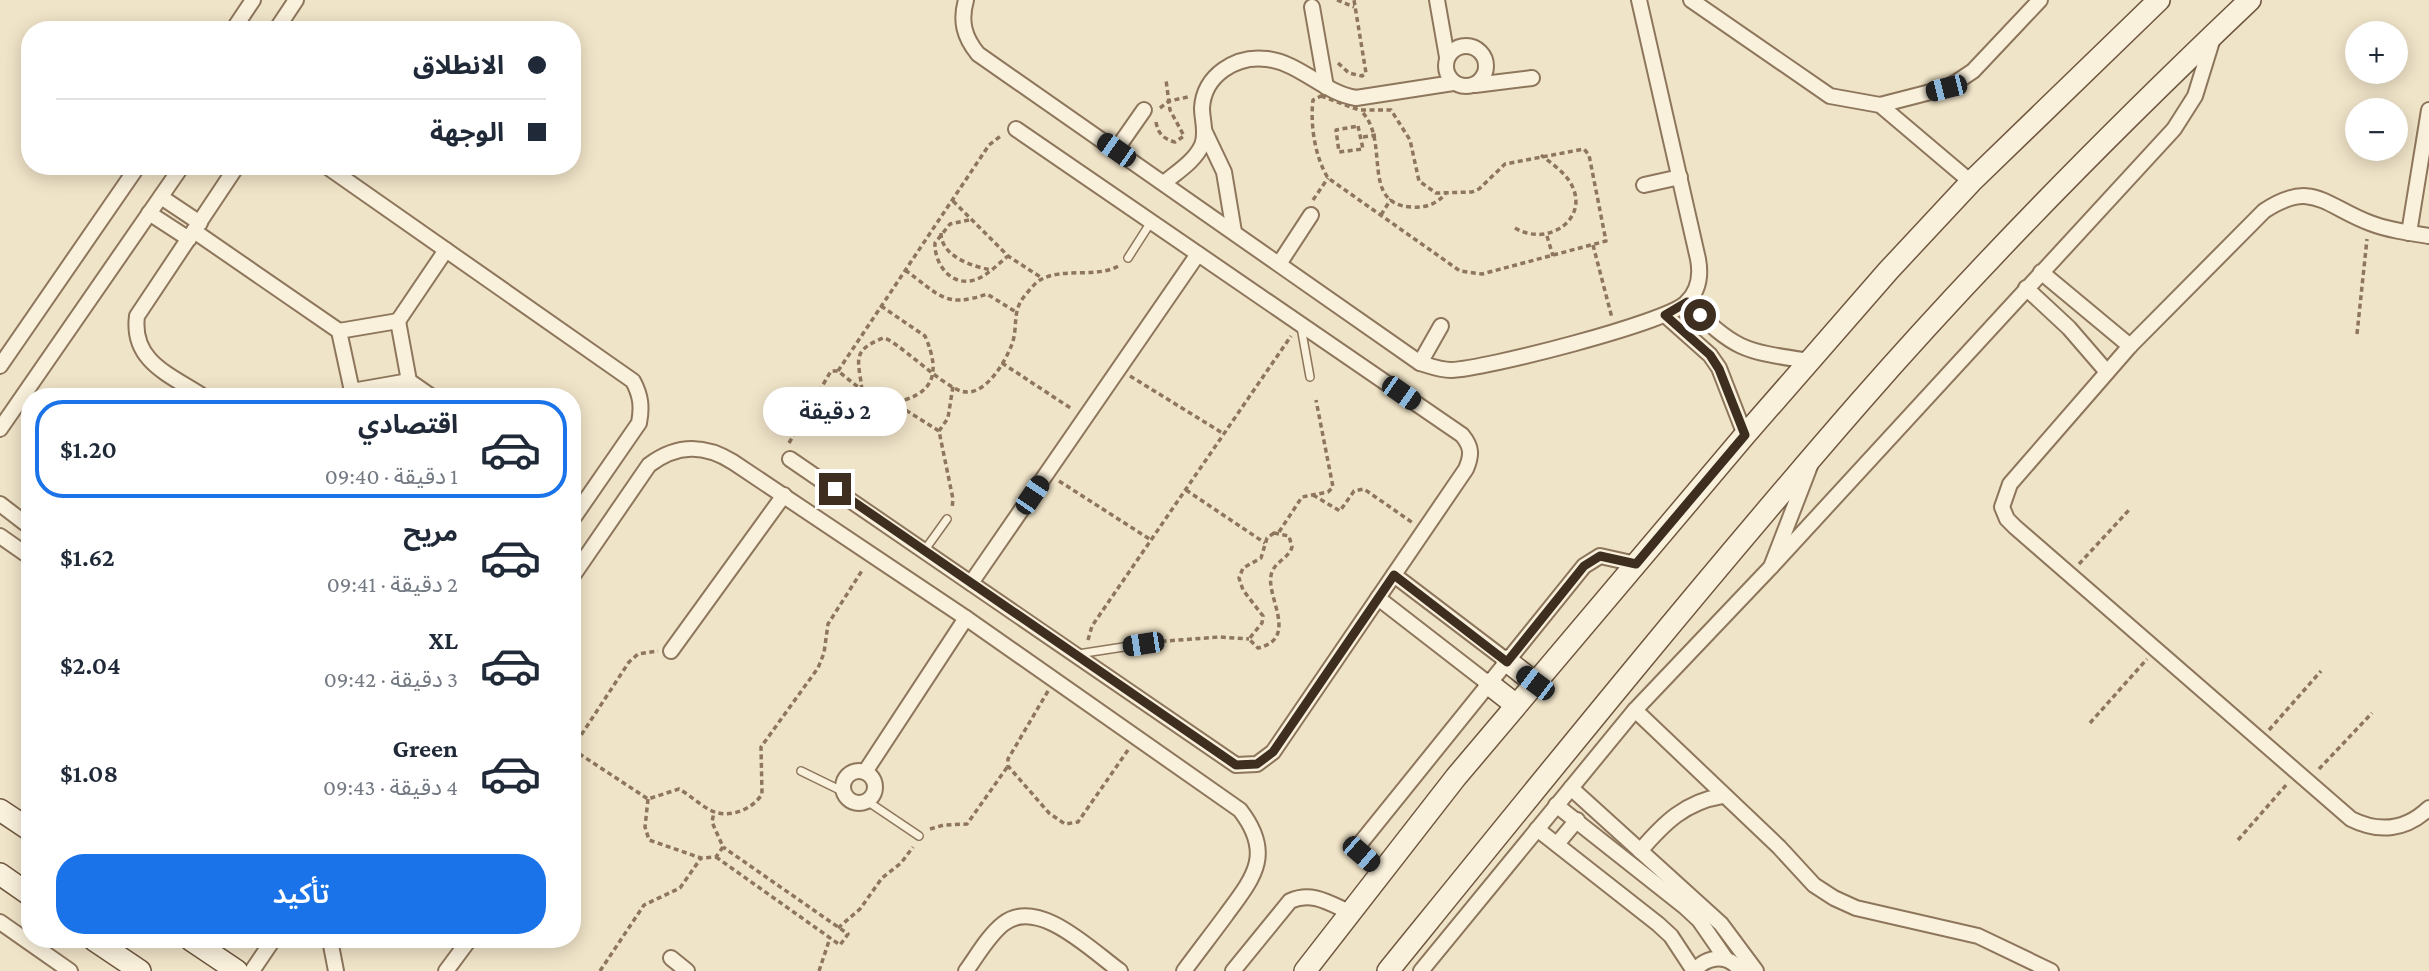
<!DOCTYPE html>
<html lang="ar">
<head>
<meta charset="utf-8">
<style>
  :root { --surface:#fff; --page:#f2f2f3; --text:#1f2937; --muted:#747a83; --line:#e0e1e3; --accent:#1a73e8 }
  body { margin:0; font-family:"Crimson Pro","Noto Sans Arabic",serif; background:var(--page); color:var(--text); direction:rtl; height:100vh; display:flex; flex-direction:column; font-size:26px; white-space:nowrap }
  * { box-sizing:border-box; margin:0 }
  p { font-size:23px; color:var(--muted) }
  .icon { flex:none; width:38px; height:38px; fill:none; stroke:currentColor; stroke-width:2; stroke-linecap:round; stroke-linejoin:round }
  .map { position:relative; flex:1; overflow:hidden; direction:ltr }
  .drawer { position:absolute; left:21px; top:388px; width:560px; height:560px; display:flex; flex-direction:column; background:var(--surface); border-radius:28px; box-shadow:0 4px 18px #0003; direction:rtl }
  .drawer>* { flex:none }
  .banner { position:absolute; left:21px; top:21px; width:560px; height:154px; border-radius:28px; box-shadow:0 4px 18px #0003; direction:rtl; display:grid; align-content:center; height:154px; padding:0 35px; background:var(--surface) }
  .buttons { position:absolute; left:2345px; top:21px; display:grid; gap:14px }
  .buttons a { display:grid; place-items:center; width:63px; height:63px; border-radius:50%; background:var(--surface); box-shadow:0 4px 18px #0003; font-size:35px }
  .end { position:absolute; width:32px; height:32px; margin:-16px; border:9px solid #3d2e20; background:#fff; box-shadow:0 0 0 4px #fff }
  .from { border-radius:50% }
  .bubble { position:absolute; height:49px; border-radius:24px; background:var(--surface); box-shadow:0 4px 18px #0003; font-size:23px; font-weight:600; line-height:49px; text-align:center; direction:rtl }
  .car { position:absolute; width:21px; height:42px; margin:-21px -10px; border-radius:9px; box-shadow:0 0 5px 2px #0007; background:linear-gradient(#222 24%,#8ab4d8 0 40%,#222 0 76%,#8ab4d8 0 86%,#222 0) }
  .banner b { display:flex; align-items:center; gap:24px; height:66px; font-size:26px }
  .banner b+b { border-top:2px solid var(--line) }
  .banner i { width:18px; height:18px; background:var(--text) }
  ul { padding:12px 0 0; list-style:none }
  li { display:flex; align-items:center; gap:21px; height:98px; margin:0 14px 10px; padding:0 21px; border:4px solid transparent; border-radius:28px }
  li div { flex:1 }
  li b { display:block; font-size:26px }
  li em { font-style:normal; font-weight:600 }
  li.current { border-color:var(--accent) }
  li>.icon { width:63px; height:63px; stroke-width:1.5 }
  .action { display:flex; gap:14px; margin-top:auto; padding:14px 35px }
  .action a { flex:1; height:80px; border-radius:28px; background:var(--accent); color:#fff; font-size:28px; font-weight:600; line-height:80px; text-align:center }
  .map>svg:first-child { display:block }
</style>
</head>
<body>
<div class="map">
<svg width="2429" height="971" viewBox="0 0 2429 971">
  <rect width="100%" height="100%" fill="#f0e4c8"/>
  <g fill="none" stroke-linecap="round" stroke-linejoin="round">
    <g stroke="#8d765c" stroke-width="10">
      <g id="lane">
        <path d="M1128,258L1151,222"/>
        <path d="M1301,327L1310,377"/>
        <path d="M924,551L947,519"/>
        <path d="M1078,654L1143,644"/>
        <path d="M801,771L844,792"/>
        <path d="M867,801L919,836"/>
      </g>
    </g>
    <g stroke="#8d765c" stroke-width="18">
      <g id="street">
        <path d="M966,0C960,21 964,37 978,54L1420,363C1430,366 1440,370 1451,370C1485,369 1665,323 1686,303C1699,291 1701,275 1698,259L1639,0"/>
        <path d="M1437,0L1447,57"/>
        <path d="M1691,0L1830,96L1880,105L1946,88L1958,81L1973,71L2040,0"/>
        <path d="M1312,7L1326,87"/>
        <path d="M233,30L253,0"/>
        <path d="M276,30L296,0"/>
        <circle cx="1466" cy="66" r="20"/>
        <path d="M1475,85L1532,78"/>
        <path d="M1880,105L1971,182"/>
        <path d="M1204,130L1224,172L1234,232"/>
        <path d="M1116,150L1144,110"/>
        <path d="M326,166L633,381C641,396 642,407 639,423L572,520"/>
        <path d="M1164,183C1177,172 1195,161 1202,145C1207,133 1202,120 1202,108C1204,75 1236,55 1267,59C1300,63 1324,93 1356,98L1453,83"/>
        <path d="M1644,185L1680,177"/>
        <path d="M161,197L200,223"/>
        <path d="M149,213L189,239"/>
        <path d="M194,231L339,331"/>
        <path d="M2409,233L2429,110"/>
        <path d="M2429,236C2409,233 2388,230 2370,223C2325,206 2312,179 2264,211L2130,346L2010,484L2002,507L2007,519L2015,527L2351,819C2379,833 2406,830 2429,808"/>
        <path d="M1279,264L1311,215"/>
        <path d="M2041,272L2130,346"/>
        <path d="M2026,288L2069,328L2107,372"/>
        <path d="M1687,302C1736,351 1743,351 1810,361"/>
        <path d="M1665,315L1710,355L1719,368L1745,435"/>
        <path d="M398,321L446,250"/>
        <path d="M1420,363L1441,326"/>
        <path d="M0,366L138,166"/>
        <path d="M409,381L398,321L339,331L352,391L409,381L432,397"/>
        <path d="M204,397C171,375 131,362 137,316L237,166"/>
        <path d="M0,429L182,166"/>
        <path d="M790,459L1236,765L1257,764L1273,752L1466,469C1472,455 1472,447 1462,435L1016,129"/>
        <path d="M0,504L30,527"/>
        <path d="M0,536L30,557"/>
        <path d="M1771,567L2174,129L2195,96L2213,38"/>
        <path d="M1394,575L1507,661"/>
        <path d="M572,577L649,465C677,444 704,444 733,462L966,618L1240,810C1274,854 1254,877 1226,915C1212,934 1198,952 1184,971"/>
        <path d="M971,583L1198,254"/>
        <path d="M1378,598L1489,684"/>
        <path d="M671,651L784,495"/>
        <path d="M1635,710L1779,847L1814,885L1834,898L1856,908L1978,936L2051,971"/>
        <circle cx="859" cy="787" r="16"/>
        <path d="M865,772L966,618"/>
        <path d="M1571,788L1721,924L1756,971"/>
        <path d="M1556,805L1685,907L1699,920L1726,959"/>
        <path d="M1537,829L1658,924L1671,936L1694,971"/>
        <path d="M1557,844L1577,820"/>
        <path d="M1640,851C1664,823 1685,802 1722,796"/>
        <path d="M1381,872L1361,854L1359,845L1584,566L1600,556L1636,564"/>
        <path d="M0,922L70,971"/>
        <path d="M330,940L336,971"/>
        <path d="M671,958L687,971"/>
        <path d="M252,971L273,940"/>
        <path d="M446,971L469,940"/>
        <path d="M966,971C977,956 988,936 1003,924C1038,896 1092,951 1120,971"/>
        <path d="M1233,971L1290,901C1312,891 1329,903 1349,912"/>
        <path d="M1421,971L1635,710L1771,567L1810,466"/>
        <path d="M1694,971C1708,955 1728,954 1741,971"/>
      </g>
    </g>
    <g stroke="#6f573f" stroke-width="24">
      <g id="secondary">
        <path d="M1507,661L1535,683"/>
        <path d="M1489,684L1516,705"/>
        <path d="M0,810L30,830"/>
        <path d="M0,874L30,895"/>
        <path d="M94,940L140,971"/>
        <path d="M191,940L237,971"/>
        <path d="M1305,971L1456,777L1745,435L1888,271L1971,182L2159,0"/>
        <path d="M1388,971C1543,780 1697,589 1859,403C1982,262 2114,129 2250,0"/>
      </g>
    </g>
    <g stroke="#8d765c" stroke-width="3.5" stroke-dasharray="5 3.5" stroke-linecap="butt">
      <path d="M1337,0L1354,7"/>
      <path d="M1338,63L1349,73L1362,76L1366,73L1354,0"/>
      <path d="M1321,96L1359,110H1391L1410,140L1419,181L1436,193L1472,192L1479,189L1505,164L1584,149L1589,155L1606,241L1482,274L1460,271L1328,178C1315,157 1310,125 1313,100Z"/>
      <path d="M1160,108L1169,101L1188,97"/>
      <path d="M1363,113C1390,143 1360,205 1412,207C1426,208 1437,204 1446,193"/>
      <path d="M1156,122C1158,134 1164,139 1175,142L1184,136L1170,110L1166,80"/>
      <path d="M1358,126L1363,149L1339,152L1336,130Z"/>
      <path d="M1363,137L1376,135"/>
      <path d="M1313,200L1328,178"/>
      <path d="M953,201L1008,256L1042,278"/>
      <path d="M1381,215L1391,199"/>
      <path d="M969,220L950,224L935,243C934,264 952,289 977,279C988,275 998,264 1008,256"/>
      <path d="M1515,228C1548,248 1592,218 1570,182C1563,171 1551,163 1541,155"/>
      <path d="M941,233C941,256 971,266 991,270"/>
      <path d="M1547,236L1553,256"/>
      <path d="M1593,245L1612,318"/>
      <path d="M905,270C939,294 944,309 987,294L1016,312"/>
      <path d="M881,306L925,336C942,375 933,396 891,403"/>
      <path d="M2357,334L2367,239"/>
      <path d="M1002,363L1072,409"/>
      <path d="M838,371L989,145L1002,135"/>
      <path d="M1130,376L1224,434"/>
      <path d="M862,390C859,361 850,351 883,338C894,338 941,385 961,391C984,399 1006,361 1012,344C1018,328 1012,313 1023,298C1028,292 1035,282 1042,279C1065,267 1098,279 1120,265"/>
      <path d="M939,431L948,418L953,386"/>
      <path d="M789,443L831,371H838L873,399L904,409L939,431L953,499L952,509"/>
      <path d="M1059,481L1151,540"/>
      <path d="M1186,490L1265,543"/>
      <path d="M1313,495L1340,511L1354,491L1364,489L1413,523"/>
      <path d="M1279,532L1302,497L1328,492L1333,487L1316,400"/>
      <path d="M1274,533L1289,536L1292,547C1289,558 1276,561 1272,572C1263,594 1301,638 1258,648L1249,639L1262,623L1263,616L1243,590L1239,578L1243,568L1261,558L1267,538Z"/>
      <path d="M2079,564L2129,510"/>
      <path d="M1088,640L1092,626L1291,336"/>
      <path d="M1153,642L1219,637L1249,639"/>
      <path d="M1048,691L1008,759V766L1049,813L1065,824L1078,822L1128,750"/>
      <path d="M2090,723L2147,659"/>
      <path d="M2269,730L2321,671"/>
      <path d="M572,749L648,799L679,789C690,795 701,806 712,811C730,819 753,809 762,794L761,747L818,668L824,653L828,624L863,569"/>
      <path d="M572,749L629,662L638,654L658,651"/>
      <path d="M2319,769L2372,713"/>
      <path d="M648,799L645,827L649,840L701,858L716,857L723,847L712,822L714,812"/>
      <path d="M930,829L944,825L967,824L1008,766"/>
      <path d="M2238,840L2287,784"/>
      <path d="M716,857L840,945L848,934L723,847"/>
      <path d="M838,928L860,909L882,878L901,863L913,847"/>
      <path d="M600,971L644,905L680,888L701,858"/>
      <path d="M819,971L830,938"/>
    </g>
    <use href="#lane" stroke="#faf1dc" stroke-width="7"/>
    <use href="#street" stroke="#faf1dc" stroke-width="14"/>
    <use href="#secondary" stroke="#faf1dc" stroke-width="21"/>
  </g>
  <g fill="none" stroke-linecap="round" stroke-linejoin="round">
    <path stroke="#3d2e20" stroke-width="9" d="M835,489L1236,765L1257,764L1273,752L1394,575L1507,662L1584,566L1600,556L1636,564L1745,435L1719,369L1710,355L1665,315L1687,302L1700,315"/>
  </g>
</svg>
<div class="buttons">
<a>+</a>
<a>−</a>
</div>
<i class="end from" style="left:1700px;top:315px"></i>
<i class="end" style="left:835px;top:489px"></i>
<div class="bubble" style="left:763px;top:387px;width:144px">2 دقيقة</div>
<i class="car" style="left:1946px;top:88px;rotate:256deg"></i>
<i class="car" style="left:1116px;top:150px;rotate:305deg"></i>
<i class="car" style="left:1401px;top:393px;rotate:125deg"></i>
<i class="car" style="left:1032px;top:495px;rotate:34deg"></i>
<i class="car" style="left:1143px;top:644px;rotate:261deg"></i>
<i class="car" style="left:1535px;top:683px;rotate:307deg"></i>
<i class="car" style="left:1361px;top:854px;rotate:131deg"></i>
<div class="banner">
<b><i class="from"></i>الانطلاق</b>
<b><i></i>الوجهة</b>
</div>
<section class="drawer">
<ul>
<li class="current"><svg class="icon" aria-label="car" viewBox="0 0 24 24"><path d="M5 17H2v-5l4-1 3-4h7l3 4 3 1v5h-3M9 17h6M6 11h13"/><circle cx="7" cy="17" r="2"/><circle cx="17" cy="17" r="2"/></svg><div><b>اقتصادي</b><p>1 دقيقة · 09:40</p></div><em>$1.20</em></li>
<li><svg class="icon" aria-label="car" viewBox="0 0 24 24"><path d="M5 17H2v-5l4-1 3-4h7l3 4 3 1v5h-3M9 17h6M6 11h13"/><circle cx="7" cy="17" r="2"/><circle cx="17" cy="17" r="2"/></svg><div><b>مريح</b><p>2 دقيقة · 09:41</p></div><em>$1.62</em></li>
<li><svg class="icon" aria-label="car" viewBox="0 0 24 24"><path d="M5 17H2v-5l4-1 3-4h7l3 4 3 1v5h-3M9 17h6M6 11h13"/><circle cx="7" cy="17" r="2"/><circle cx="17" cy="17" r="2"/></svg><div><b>XL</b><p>3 دقيقة · 09:42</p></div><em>$2.04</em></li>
<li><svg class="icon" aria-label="car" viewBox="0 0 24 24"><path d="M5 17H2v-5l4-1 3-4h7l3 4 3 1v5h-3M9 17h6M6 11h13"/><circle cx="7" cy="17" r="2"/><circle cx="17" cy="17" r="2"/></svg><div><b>Green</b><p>4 دقيقة · 09:43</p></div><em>$1.08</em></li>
</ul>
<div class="action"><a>تأكيد</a></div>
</section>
</div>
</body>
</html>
